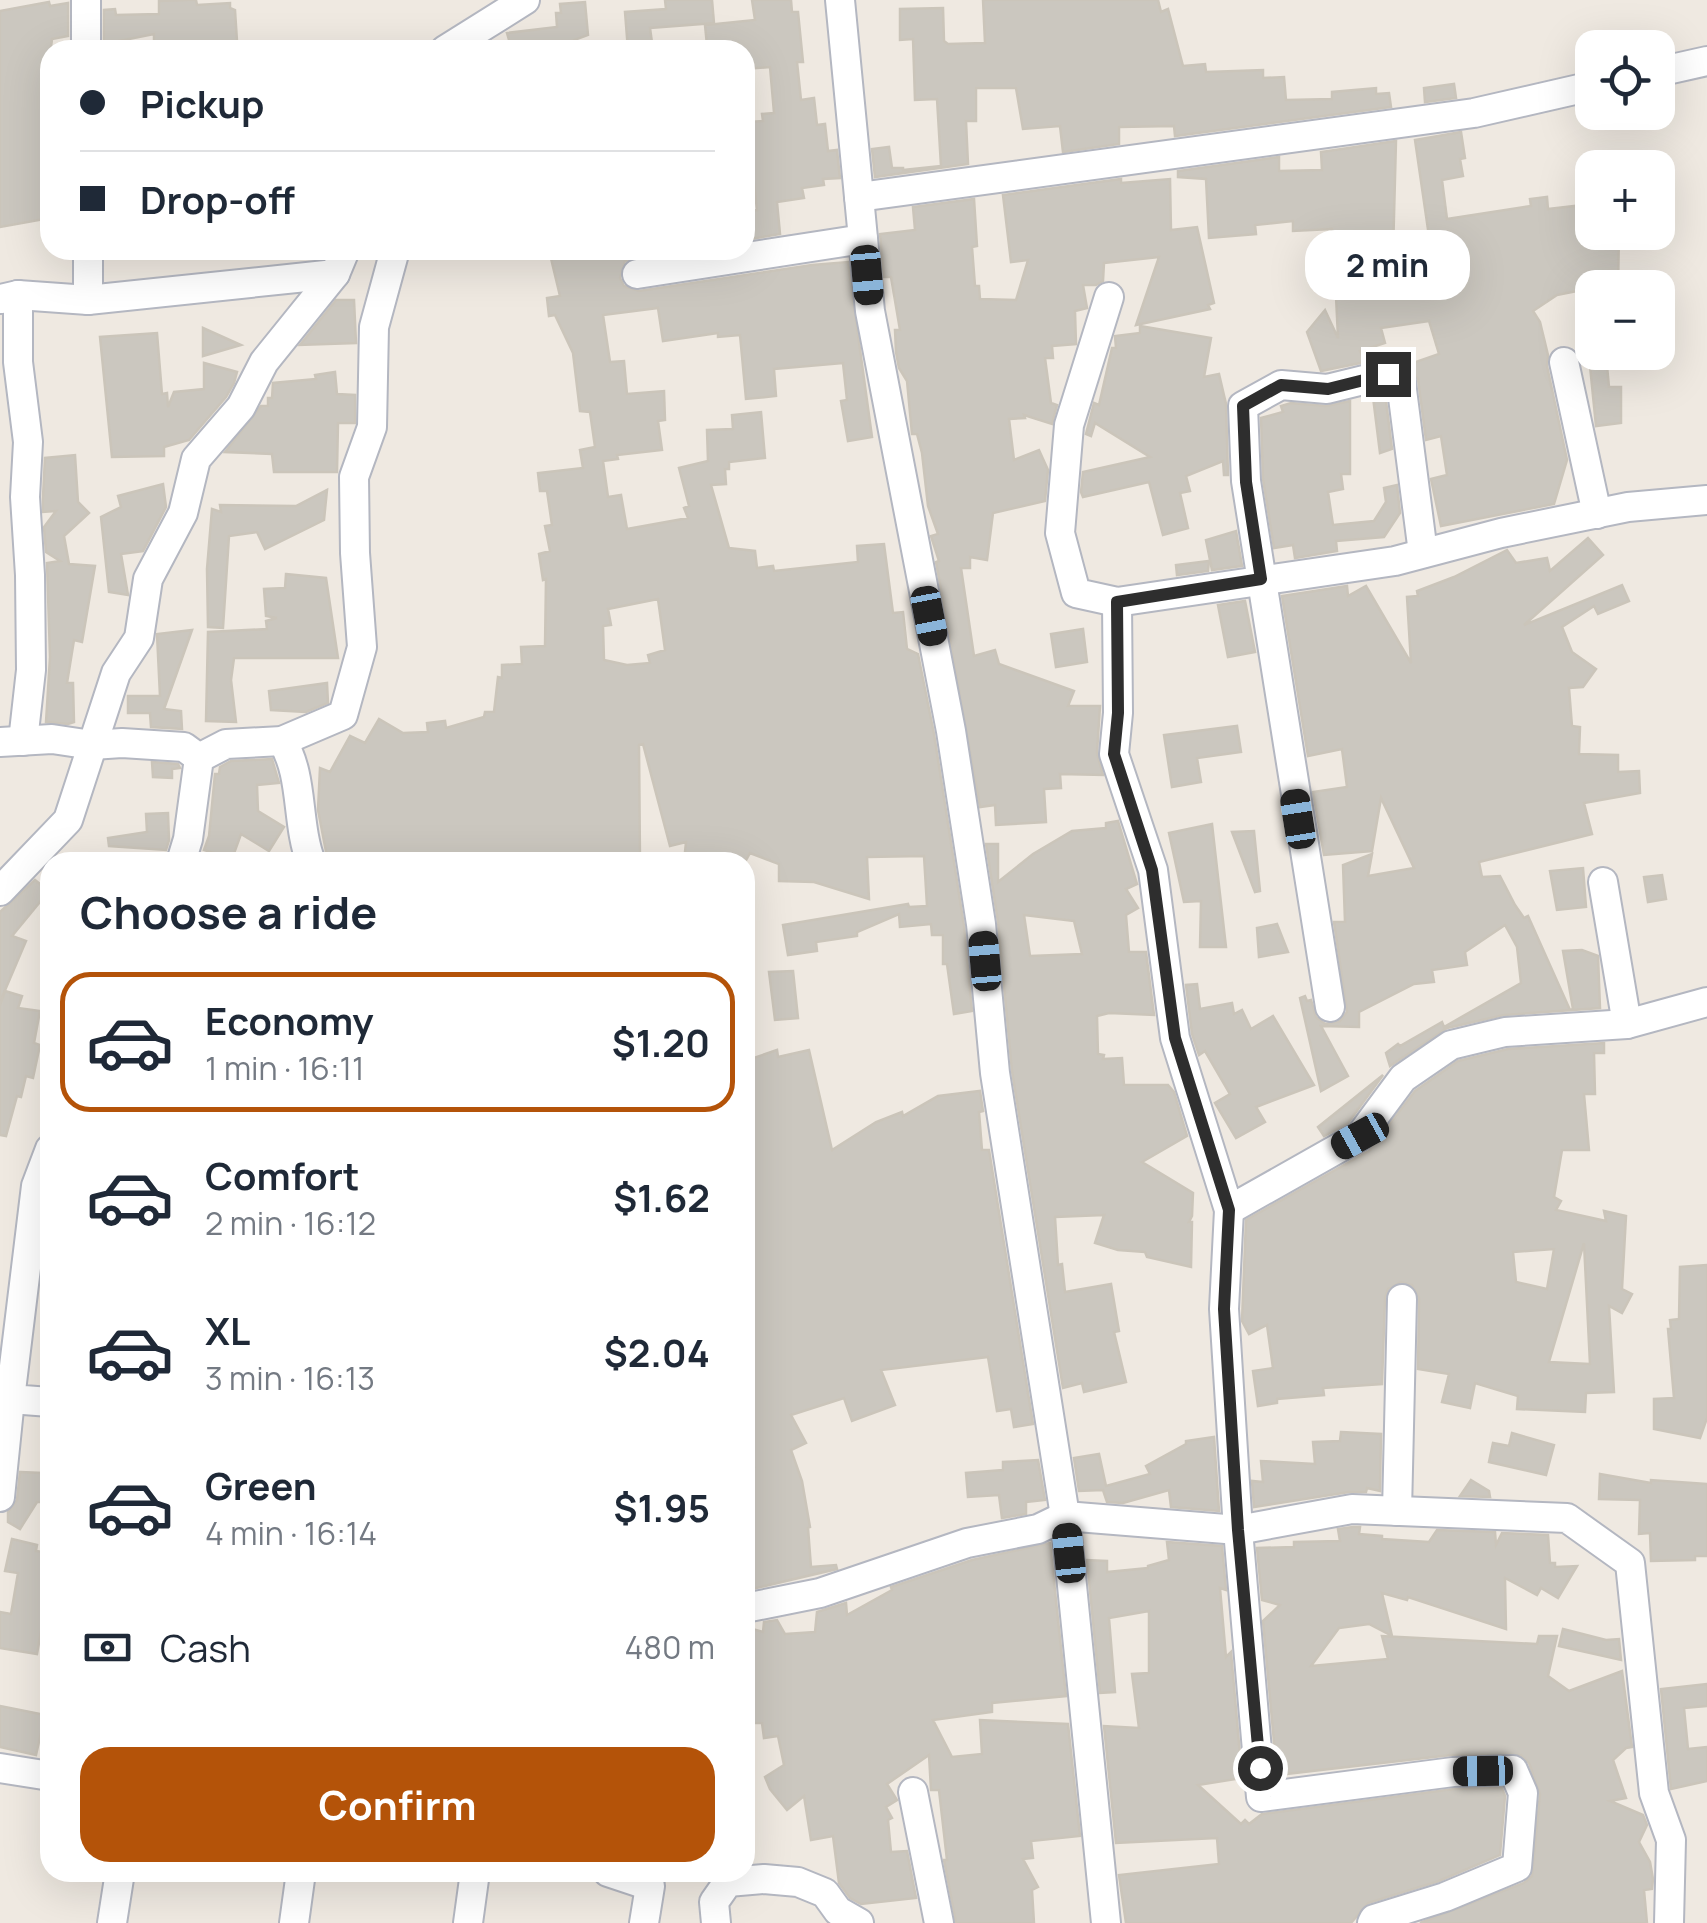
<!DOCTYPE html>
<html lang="en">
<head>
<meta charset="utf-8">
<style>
  :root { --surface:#fff; --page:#f2f2f3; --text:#1f2937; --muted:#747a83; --line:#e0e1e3; --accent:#b45309 }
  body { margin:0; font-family:Manrope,sans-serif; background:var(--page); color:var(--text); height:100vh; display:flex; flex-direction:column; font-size:38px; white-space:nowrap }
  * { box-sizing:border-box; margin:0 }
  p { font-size:32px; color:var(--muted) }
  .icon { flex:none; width:55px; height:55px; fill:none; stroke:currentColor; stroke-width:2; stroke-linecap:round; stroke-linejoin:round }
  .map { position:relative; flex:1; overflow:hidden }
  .drawer { position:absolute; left:40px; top:852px; width:715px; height:1030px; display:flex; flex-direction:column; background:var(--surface); border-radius:30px; box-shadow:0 10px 40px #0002 }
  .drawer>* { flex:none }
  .banner { position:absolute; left:40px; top:40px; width:715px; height:220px; border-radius:30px; box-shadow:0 10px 40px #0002; display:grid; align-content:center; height:220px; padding:0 40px; background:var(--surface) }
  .buttons { position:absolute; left:1575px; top:30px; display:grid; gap:20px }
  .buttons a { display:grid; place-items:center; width:100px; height:100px; border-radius:20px; background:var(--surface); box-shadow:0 10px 40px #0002; font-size:50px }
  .end { position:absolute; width:45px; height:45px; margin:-22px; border:12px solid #2e2e2e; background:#fff; box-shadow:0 0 0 5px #fff }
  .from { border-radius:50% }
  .bubble { position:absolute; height:70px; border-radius:30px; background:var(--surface); box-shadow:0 10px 40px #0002; font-size:32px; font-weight:700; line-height:70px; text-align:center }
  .car { position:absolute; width:30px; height:60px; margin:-30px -15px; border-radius:12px; box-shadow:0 0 8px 2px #0007; background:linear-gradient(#222 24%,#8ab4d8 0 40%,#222 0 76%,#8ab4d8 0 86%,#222 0) }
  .banner b { display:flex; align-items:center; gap:35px; height:95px; font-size:38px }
  .banner b+b { border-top:2px solid var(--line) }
  .banner i { width:25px; height:25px; background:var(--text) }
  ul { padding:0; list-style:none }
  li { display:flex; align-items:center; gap:30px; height:140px; margin:0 20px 15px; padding:0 20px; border:5px solid transparent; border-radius:30px }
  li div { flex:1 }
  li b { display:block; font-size:38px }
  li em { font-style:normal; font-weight:700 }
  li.selected { border-color:var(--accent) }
  li>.icon { width:90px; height:90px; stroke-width:1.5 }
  h2 { padding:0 40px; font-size:45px; line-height:120px }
  .pay { display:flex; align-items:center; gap:25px; height:110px; padding:0 40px; font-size:38px }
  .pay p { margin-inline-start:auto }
  .button { display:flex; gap:20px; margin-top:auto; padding:20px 40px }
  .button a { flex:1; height:115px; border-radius:30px; background:var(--accent); color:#fff; font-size:40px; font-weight:700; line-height:115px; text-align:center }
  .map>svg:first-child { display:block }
</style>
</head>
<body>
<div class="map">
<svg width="1707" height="1923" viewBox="0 0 1707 1923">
  <rect width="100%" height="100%" fill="#efe9e1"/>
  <g fill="#cbc7bf" stroke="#cbc5ba" stroke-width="2.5" fill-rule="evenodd">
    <path d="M187,0H196L197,5L230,3V8L235,10L237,41L154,44V34L104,44V10L115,9L116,15L159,14V1Z"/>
    <path d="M665,0H712L714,23L650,28L653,50H628L625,12L666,9Z"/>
    <path d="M752,0H791L792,12H798L803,62H797L801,100L814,98L817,125L825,124L828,151L837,150L840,178L823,179L824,185L802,188L804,198L777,202L780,234L745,240V211L757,210L749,139H752L750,122L763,121L762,114L774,113L770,67L745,69V50H739L738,43L707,45L705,25L755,20Z"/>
    <path d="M983,0H1158L1161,12L1168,9L1183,66L1205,64L1206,72L1263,70V78L1284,77L1286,100L1332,99V92L1376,88V94L1389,93L1391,107L1175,136L1174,126L1119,127V144L1063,152L1060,126L1023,129L1016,88H976V121H966L968,164L875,177L872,149L889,147L892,168H903V170L941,166L937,99L915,100L913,39L900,40V9L943,8L944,41L948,44L985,43Z"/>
    <path d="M49,2L50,6L68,3V36L52,39L44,103H50L49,166L44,167L50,196V218L0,227V11Z"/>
    <path d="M585,2L588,35L574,40L575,49L512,50L507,33L557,27L556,13H561L560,4Z"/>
    <path d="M1454,84L1456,98L1425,102L1424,88Z"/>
    <path d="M1461,132L1465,158L1460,159L1463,176L1442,180L1447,219L1531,206L1530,199L1547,197L1548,209L1592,204V236L1619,233L1618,288H1592L1557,295L1533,311L1540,322L1548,355L1547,366L1567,460L1554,504L1441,526L1431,479L1447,475L1441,436L1426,440L1418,379L1407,365L1439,354L1429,321L1381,328L1385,343L1360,351L1365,362L1321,371L1307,332L1325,310L1338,338L1336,296L1350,278L1339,247H1333L1332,229L1293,231V221L1255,225L1256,234L1209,238L1206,179L1178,177V171L1279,157V171L1322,170L1321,152L1396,141L1393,254L1431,250L1415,140Z"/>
    <path d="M1121,179V183L1170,179L1171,230L1197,227L1214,303L1208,305L1210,309L1136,325L1159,257L1104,263L1103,281L1096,285H1083L1087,308L1075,311L1076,344L1052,346L1053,358H1045L1051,403L1057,405L1052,424L1024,415L1025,418L1009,419L1014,460L1039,450L1048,470L1045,501L993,513L987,560L970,557V568H961L974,656L995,650L999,664L1074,691L1068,706H1100L1097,753L1103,775L1060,774L1061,788L1044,789L1046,822L996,825L995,805L980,807L936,562L939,561L931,536L938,534L928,506L922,453L917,434H912L907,381L899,368L896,352L895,330H900L891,277H884L880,234L915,230L913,207L974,199L977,246L972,247L975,286H979L980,299L1016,300L1028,260L1011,262L1003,195Z"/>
    <path d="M549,250H678L625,261L620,278L624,286L639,291L812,265L848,262L872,437L848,441L841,401L847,400L843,363L774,369L776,396L746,399L740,335L718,337V333L663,341L658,308L603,315L610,362L624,361L627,394L664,391L665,420L658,421L662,450L617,455L618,459L603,461L608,497L621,495L627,529L688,518L684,508L689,506L679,468L708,461L707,430L733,429L732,415L761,412L765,458L729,462V469H725L726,484L711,485L729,548L755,551L757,568L773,566L774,571L858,562L857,546L884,544L893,613L903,612L907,649L918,654L934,734L964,926L972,1011L954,1014L947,964H943V935H932L931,924L900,927L899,914L857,932V936L816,942L817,951L788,955L783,925L908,904L909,907L927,906L924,856L867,857L869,899L814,882L779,881V864L750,853L745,862H684L686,842L670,846L643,744L639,745L640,861L456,862V856L328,862L318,810L320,768L330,772L350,736L365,743L379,719L403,733L428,732L427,723L445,721L446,728L484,717L485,712H494L498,677L502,678V665L522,664L521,647L545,646L546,579L543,580L539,554L550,551L545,526L552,525L547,491H540L538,473L583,468L580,450L595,447L590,412L580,411L573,353L555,315L549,316L547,298L560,296ZM658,599L665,650L648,655L650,663L627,665L604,660L603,626L611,625L608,609Z"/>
    <path d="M336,300H354L356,343L300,345Z"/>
    <path d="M1140,326L1211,338L1204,377L1219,374L1226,404L1228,475H1224L1223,461L1186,476L1190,491L1180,493L1188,528L1163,535L1149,482L1083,497L1081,492L1083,472L1150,457L1095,423L1091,436L1086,434L1094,403L1099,405L1112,348H1116L1115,336L1140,333Z"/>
    <path d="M203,328L241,345L203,356Z"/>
    <path d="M157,333L162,394L167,393L168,407L174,392L204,389V363L237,372L234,383L226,397L189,440L164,447V456L112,457L100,337Z"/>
    <path d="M1606,355L1609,387H1621V423L1596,426L1589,356Z"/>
    <path d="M335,372L337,394L355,395V423H338L337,472H274L272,454L225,452L261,406H268V398H272L273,383L316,379L315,375Z"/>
    <path d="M1385,393L1392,449L1380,453L1373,397Z"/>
    <path d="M1350,401V474H1341L1343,489L1328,492L1333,525L1374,521L1386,502L1384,488L1397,485L1400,513L1384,537L1336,541L1337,551L1295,558L1293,545L1274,548L1263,479L1261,418L1283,412L1281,406L1291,403L1326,406Z"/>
    <path d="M75,455L78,502L89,513L64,536L69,564L95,566L82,642L74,640L67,683H73L74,722L68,724L46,722L50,657L47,563L60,561L46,552L44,527L56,511L43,512V497L45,458Z"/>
    <path d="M163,484L166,507L143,551L121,554L128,595L109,592L101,517L121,507L118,496Z"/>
    <path d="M327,490L324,520L265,549L257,532L229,536L223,628L208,627L207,569L212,509L221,512L220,505L296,506Z"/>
    <path d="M1236,531L1242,566L1212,570L1206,540Z"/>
    <path d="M1588,538L1603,555L1524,625L1622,585L1629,601L1598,614L1594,606L1562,627L1572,652L1596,669L1583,687L1569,688L1572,726L1580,727L1579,754L1618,755V772L1639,771L1640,793L1584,803L1592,834L1479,862L1482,877L1500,876L1515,905L1524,918L1528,916L1570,1010L1573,1009L1563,951L1582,950L1598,956L1600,1008L1504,1015L1447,1028L1390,1066L1386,1053L1398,1044L1400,1046L1442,1022L1444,1027L1521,983L1517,947L1505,925L1465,952L1467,965L1432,970L1434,982L1414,984L1359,1012V1027L1321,1026L1348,1076L1321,1091L1300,998L1305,996L1307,1001L1311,1000L1316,1017L1325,1024L1340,1021L1347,1012L1334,922H1345L1343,865L1372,854L1368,876L1414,868L1381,798L1372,851L1324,855L1313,792L1347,787L1342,749L1308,756L1282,596L1347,586L1348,596L1366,586L1411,663L1407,597L1418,596L1417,591L1454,577L1507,550L1516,563L1547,558L1550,571Z"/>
    <path d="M1209,561L1208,571L1177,575L1176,565Z"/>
    <path d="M286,574L326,578L338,658H234L231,680L236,722L206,721L208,632L267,629L266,621L277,618L266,616L264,589L285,588Z"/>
    <path d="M1245,601L1255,652L1228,657L1218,605Z"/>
    <path d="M1083,629L1087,662L1056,667L1051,634Z"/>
    <path d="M192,630L164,709L181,711L182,729L151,727L150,713H128V696H160L157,634Z"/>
    <path d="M327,683L328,703L306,712L271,710L269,691Z"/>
    <path d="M1237,726L1241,752L1197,758L1201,782L1172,787L1164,735Z"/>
    <path d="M272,759L279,783L257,785L258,811L284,827L269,851L241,834L232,859L204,850L209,836L215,774H219L220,767L231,761Z"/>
    <path d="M152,762L178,764L180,768L172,769V778L153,777Z"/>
    <path d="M168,813L169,840L166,850L109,846L108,838L147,832L146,814Z"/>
    <path d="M1118,821L1137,884L1126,889L1138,908L1126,915L1129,952H1146L1154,1015L1109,1013L1097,1016L1098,1054L1104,1055L1103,1059L1122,1058L1124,1085H1168L1174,1092L1187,1136L1142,1162L1193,1193L1192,1216L1189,1222H1192L1191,1267L1147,1257L1145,1252L1118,1250L1095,1243L1104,1215L1055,1217L1058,1265L1062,1264L1065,1292L1111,1284L1119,1331L1114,1332L1126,1382L1084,1392L1082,1383L1063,1388L1012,1071L998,922L986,844H998V882L1033,854L1072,831L1106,828V823ZM1024,915L1074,921L1082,954L1030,956Z"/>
    <path d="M1212,824L1218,877L1226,947H1200L1201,901L1184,902L1169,833Z"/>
    <path d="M1254,831L1260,891L1255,892L1232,832Z"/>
    <path d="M1583,868L1586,907L1557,910L1550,871Z"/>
    <path d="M1662,875L1666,899L1648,902L1644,877Z"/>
    <path d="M35,880L49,891L12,936L26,941L0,1002V912Z"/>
    <path d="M1277,924L1288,952L1259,957L1257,928Z"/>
    <path d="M793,971L798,1018L775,1020L769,972Z"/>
    <path d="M1197,984L1200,1009L1232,1003L1234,1014L1242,1010L1251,1029L1273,1016L1314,1085L1256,1107L1265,1122L1236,1138L1215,1103L1230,1094L1205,1051L1199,1055L1192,1034L1186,985Z"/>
    <path d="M5,991L22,996L18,1008L40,1011L34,1043L40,1045L33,1078L26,1076L21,1097L17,1096L6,1136L0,1135V1005Z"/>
    <path d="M1604,1043V1053H1594L1595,1094H1584L1589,1150H1562L1554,1197L1561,1201L1556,1210L1606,1221L1604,1211L1626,1216L1622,1289L1632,1294L1622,1313L1609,1306L1614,1392L1586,1393L1585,1412L1517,1409L1518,1396L1475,1383L1470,1408L1442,1402L1449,1374L1418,1369L1419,1298L1412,1285L1401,1282L1388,1289L1385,1298L1382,1384L1323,1388L1324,1395L1277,1399V1403L1258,1406L1253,1371L1273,1368L1267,1325L1249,1334L1242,1321L1246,1220L1369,1151L1415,1091L1458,1061L1508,1049ZM1584,1243L1590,1364L1549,1362ZM1554,1249L1547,1289L1516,1282L1513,1252Z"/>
    <path d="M777,1050L778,1057L809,1050L832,1150L876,1122L902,1112L903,1116L938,1096L980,1091L983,1111L979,1112L982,1150H989L1033,1424L1014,1427L1011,1409L997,1411L988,1357L881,1370L895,1405L852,1421L844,1398L791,1415L806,1443L791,1450L802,1481L810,1527L808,1528L811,1567L836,1565L837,1569L752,1589L749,1573L745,1574V1485L751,1484L747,1468L754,1467L745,1447V1164L749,1162L745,1141V1061Z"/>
    <path d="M1383,1075L1348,1123L1324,1136L1318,1127Z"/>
    <path d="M1707,1265V1418L1700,1438L1654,1429V1399L1674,1398L1668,1329H1671L1670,1320L1679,1319L1680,1267Z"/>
    <path d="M1341,1432L1381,1434L1380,1491L1367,1488L1366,1492H1349L1254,1507L1252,1481L1263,1482L1261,1461L1315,1464L1313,1442L1340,1441Z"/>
    <path d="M1512,1433L1554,1445L1546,1475L1489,1462L1493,1443L1509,1446Z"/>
    <path d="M1214,1437L1219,1511L1171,1507L1169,1490L1123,1503L1107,1502L1103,1490L1079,1491L1074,1458L1099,1454L1106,1486L1150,1474L1146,1466L1186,1444V1441Z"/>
    <path d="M1038,1460L1045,1500L1026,1502V1514L1002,1518L999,1495L968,1497L966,1473L1003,1470V1462Z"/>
    <path d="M20,1472L43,1473L42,1502H37L20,1529L8,1522V1512L17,1500Z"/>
    <path d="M1600,1474L1651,1483V1480L1707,1484V1556H1695V1560L1651,1561L1650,1533L1639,1534L1640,1500L1599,1499Z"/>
    <path d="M1471,1480L1489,1491L1490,1497L1460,1496Z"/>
    <path d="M1353,1527H1360L1359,1534L1382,1536V1539L1429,1542L1437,1530L1495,1532L1496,1545L1502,1533L1548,1535L1550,1563H1555V1567L1577,1566L1558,1598L1541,1588L1537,1595L1505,1578L1506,1629L1408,1597L1407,1600L1382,1593L1392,1636L1369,1624L1339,1628L1311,1666L1388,1659L1382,1636L1537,1644L1539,1636H1557L1548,1676L1569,1691L1622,1671L1632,1747L1626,1748L1613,1760L1626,1798L1610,1801L1643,1815L1647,1825L1639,1842L1650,1862L1653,1879L1652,1889L1644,1890L1647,1923H1420L1524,1883L1532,1876L1540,1794L1529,1763L1521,1755H1451L1277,1775L1263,1621L1280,1605L1262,1600L1257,1548L1294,1547V1542L1340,1541L1338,1529Z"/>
    <path d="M12,1539L37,1545L36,1551L50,1553V1581L37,1654L0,1648V1612L11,1614L18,1573L5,1571Z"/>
    <path d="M1167,1542L1222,1546L1226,1590L1220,1588L1226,1657L1231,1652L1242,1778L1198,1785L1241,1824L1245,1820L1249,1824L1262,1814L1454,1789L1502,1788L1505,1796L1500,1855L1439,1881L1368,1903L1351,1923H1126L1119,1875L1219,1864L1217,1838L1116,1843L1104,1726L1139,1728L1132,1674L1149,1673V1611L1109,1618L1115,1692L1100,1693L1087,1560L1107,1561V1572L1148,1568V1566L1169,1560Z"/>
    <path d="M1050,1543L1066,1696L992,1703V1712L933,1720L952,1757L982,1754L980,1720L1068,1724L1080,1836L1031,1841L1033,1858L1023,1859L1038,1887L1032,1890L1034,1923H956L944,1860H947L939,1790H931L929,1755L887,1784L897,1800L886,1807L892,1818L888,1820L891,1852L907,1851L916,1898L861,1904L850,1898L839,1883L833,1836L811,1840L804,1796L787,1810L770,1789L765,1777L784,1765L778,1736L764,1738L762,1723H745V1627L763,1632L764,1622L777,1620L785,1634L815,1632L817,1612L846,1603L847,1615L892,1590L891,1587L972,1560Z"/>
    <path d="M1563,1629L1606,1640L1619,1639L1621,1660L1559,1646Z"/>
    <path d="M1707,1684V1706L1684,1708L1688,1749L1707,1747V1781L1671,1789L1661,1689Z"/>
    <path d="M0,1706L45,1715L36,1755L0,1747Z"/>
  </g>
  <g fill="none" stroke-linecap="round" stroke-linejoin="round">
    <g stroke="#b4b7c1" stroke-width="32">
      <g id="street">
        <path d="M86,0V50"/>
        <path d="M840,0L870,311L951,731L981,924L995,1073L1065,1516L1106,1923"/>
        <path d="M445,50L525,0"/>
        <path d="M1658,72L1707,61"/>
        <path d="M859,197L1474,113L1592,86"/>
        <path d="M88,250V300"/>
        <path d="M637,274L863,239"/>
        <path d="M18,295V362L28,442L25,497L30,575L31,670L23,741"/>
        <path d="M1109,297L1069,425L1060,533L1076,593L1117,602L1395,561L1501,533L1628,507L1707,500"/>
        <path d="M1,299L18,295L88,300L335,274"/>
        <path d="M1564,362L1597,514"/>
        <path d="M1117,602L1118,713L1114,754L1153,870L1175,1038L1229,1210L1224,1309L1238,1530L1261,1797L1453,1772L1513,1770L1523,1793L1517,1867L1445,1897L1374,1919L1372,1923"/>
        <path d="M282,741C304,775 296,824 311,862"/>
        <path d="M0,742L52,739L92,745L122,743L184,747L199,758"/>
        <path d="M181,862L188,839L199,758L226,744L282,741L343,715L362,647L355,553L354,477L372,427L374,327L395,250"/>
        <path d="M1603,882L1627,1024"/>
        <path d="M0,891L68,820L116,673L139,638L148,579L183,513L196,459L241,407L264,362L335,274L345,250"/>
        <path d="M1330,1007L1246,481L1243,406L1281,385L1327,389L1388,374L1401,382L1423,553"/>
        <path d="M50,1149L36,1186L10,1399L50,1402"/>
        <path d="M1229,1210L1360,1136L1403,1078L1451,1045L1505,1032L1627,1024L1707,1002"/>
        <path d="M0,1397L10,1399L0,1497"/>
        <path d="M1397,1511L1402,1299"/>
        <path d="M745,1608L820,1593L967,1543L1038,1529L1065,1516L1238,1530L1352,1509L1567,1518L1630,1563L1654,1793L1671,1840L1669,1923"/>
        <path d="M0,1768L50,1776"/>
        <path d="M913,1792L939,1923"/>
        <path d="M608,1872L650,1886L644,1923"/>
        <path d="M112,1923L120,1872"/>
        <path d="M294,1923L301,1872"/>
        <path d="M468,1923L475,1872"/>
        <path d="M716,1923L714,1902L728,1882L764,1879L798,1882L825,1893L838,1911L859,1923"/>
      </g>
    </g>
    <use href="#street" stroke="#fff" stroke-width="28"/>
  </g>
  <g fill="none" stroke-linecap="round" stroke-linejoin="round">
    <path stroke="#2e2e2e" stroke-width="12" d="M1260,1768L1238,1530L1224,1309L1229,1210L1175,1038L1152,870L1114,754L1118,713L1117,602L1261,579L1246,482L1243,406L1281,385L1328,389L1388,374"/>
  </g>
</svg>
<div class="buttons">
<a><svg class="icon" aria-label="locate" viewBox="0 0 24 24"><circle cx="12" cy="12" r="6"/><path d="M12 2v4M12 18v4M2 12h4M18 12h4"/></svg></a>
<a>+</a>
<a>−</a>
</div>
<i class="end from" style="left:1260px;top:1768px"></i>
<i class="end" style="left:1388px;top:374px"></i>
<div class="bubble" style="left:1305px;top:230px;width:165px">2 min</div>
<i class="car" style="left:867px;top:275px;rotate:175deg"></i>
<i class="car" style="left:929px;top:616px;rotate:169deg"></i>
<i class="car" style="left:1298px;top:819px;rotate:351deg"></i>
<i class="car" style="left:985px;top:961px;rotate:355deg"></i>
<i class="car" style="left:1360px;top:1136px;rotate:241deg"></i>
<i class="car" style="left:1069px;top:1553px;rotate:354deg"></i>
<i class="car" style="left:1483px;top:1771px;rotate:269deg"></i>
<div class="banner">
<b><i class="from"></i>Pickup</b>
<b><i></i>Drop-off</b>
</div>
<section class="drawer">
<h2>Choose a ride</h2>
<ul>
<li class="selected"><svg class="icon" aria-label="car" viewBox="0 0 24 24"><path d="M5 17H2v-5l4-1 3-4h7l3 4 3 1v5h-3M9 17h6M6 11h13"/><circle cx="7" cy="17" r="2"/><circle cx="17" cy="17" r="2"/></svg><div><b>Economy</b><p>1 min · 16:11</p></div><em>$1.20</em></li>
<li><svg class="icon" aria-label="car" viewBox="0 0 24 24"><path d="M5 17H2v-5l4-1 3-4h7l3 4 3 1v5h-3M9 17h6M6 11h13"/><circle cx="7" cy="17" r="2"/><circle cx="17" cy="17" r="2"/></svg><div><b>Comfort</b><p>2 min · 16:12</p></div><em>$1.62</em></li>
<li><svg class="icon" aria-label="car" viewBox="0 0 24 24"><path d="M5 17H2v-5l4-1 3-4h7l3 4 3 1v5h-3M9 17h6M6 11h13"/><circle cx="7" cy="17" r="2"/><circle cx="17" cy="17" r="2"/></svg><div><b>XL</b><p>3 min · 16:13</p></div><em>$2.04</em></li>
<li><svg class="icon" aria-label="car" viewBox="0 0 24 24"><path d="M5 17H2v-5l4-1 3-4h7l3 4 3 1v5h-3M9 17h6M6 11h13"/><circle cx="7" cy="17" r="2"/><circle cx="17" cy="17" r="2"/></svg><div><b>Green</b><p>4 min · 16:14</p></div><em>$1.95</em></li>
</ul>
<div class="pay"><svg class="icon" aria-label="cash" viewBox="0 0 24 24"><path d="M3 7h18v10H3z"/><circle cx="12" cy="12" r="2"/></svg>Cash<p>480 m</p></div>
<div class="button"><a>Confirm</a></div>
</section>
</div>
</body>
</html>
